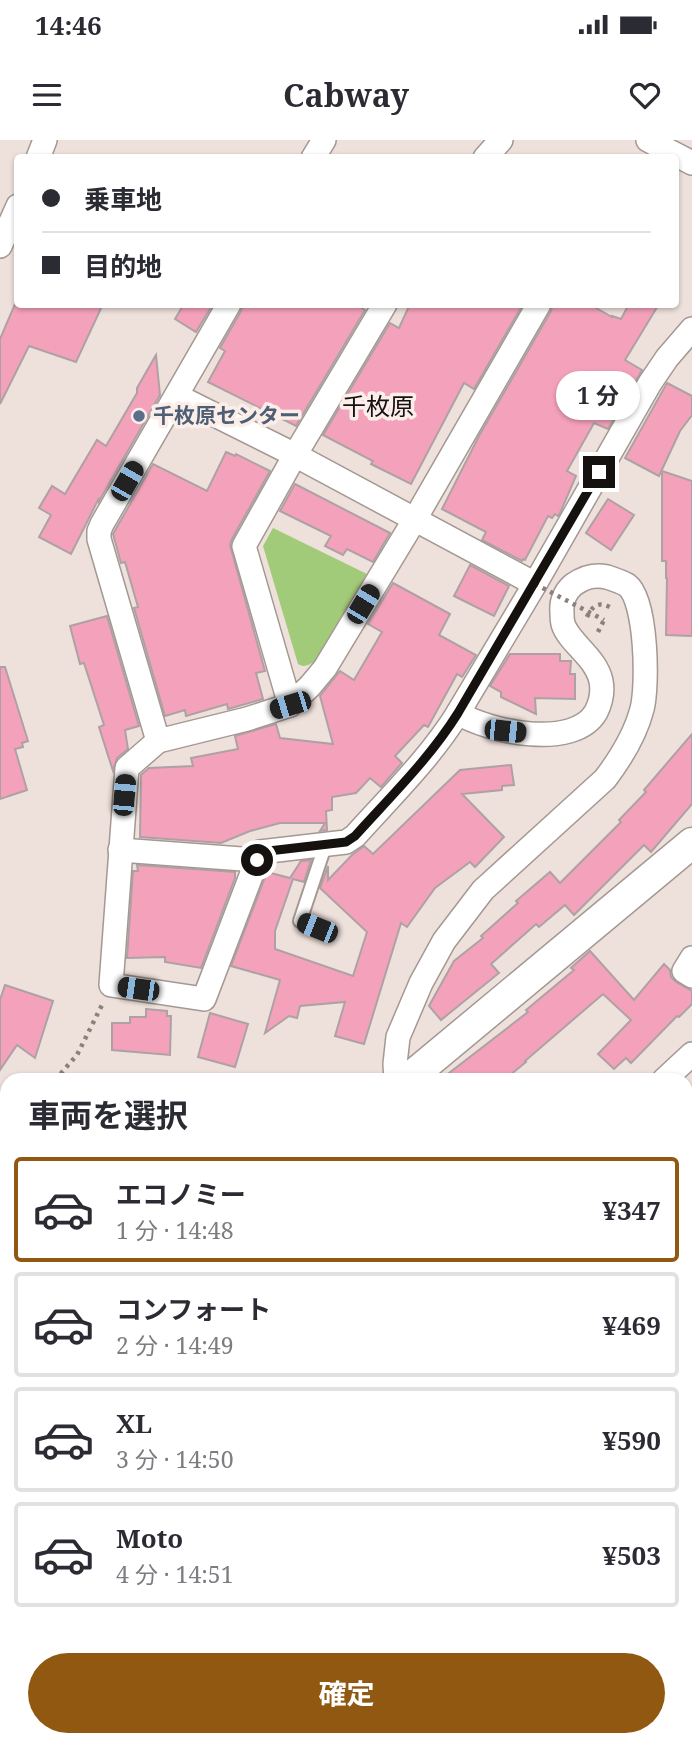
<!DOCTYPE html>
<html lang="ja">
<head>
<meta charset="utf-8">
<style>
  :root { --surface:#fff; --page:#f7f7f7; --text:#2b2b33; --muted:#7c7c81; --line:#e1e1e2; --accent:#905811 }
  body { margin:0; font-family:"Noto Serif","Noto Sans JP",serif; background:var(--page); color:var(--text); height:100vh; display:flex; flex-direction:column; font-size:26px; white-space:nowrap }
  * { box-sizing:border-box; margin:0 }
  p { font-size:23px; color:var(--muted) }
  .icon { flex:none; width:38px; height:38px; fill:none; stroke:currentColor; stroke-width:2; stroke-linecap:round; stroke-linejoin:round }
  .map { position:relative; flex:1; overflow:hidden }
  .panel { position:absolute; left:0px; top:933px; width:693px; height:674px; display:flex; flex-direction:column; background:var(--surface); border-radius:21px 21px 0 0; box-shadow:0 2px 5px #0004 }
  .panel>* { flex:none }
  .banner { position:absolute; left:14px; top:14px; width:665px; height:154px; border-radius:7px; box-shadow:0 2px 5px #0004; display:grid; align-content:center; height:154px; padding:0 28px; background:var(--surface) }
  .end { position:absolute; width:32px; height:32px; margin:-16px; border:9px solid #15110f; background:#fff; box-shadow:0 0 0 4px #fff }
  .from { border-radius:50% }
  .bubble { position:absolute; height:49px; border-radius:24px; background:var(--surface); box-shadow:0 2px 5px #0004; font-size:23px; font-weight:700; line-height:49px; text-align:center }
  .car { position:absolute; width:21px; height:42px; margin:-21px -10px; border-radius:9px; box-shadow:0 0 5px 2px #0007; background:linear-gradient(#222 24%,#8ab4d8 0 40%,#222 0 76%,#8ab4d8 0 86%,#222 0) }
  .banner b { display:flex; align-items:center; gap:24px; height:66px; font-size:26px }
  .banner b+b { border-top:2px solid var(--line) }
  .banner i { width:18px; height:18px; background:var(--text) }
  ul { padding:0; list-style:none }
  li { display:flex; align-items:center; gap:21px; height:105px; margin:0 14px 10px; padding:0 14px; border:4px solid var(--line); border-radius:7px }
  li div { flex:1 }
  li b { display:block; font-size:26px }
  li em { font-style:normal; font-weight:700 }
  li.selected { border-color:var(--accent) }
  li>.icon { width:63px; height:63px; stroke-width:1.5 }
  h2 { padding:0 28px; font-size:32px; line-height:84px }
  .cta { display:flex; gap:14px; margin-top:auto; padding:14px 28px }
  .cta a { flex:1; height:80px; border-radius:42px; background:var(--accent); color:#fff; font-size:28px; font-weight:700; line-height:80px; text-align:center }
  .status { display:flex; justify-content:space-between; align-items:center; height:49px; padding:0 35px; background:var(--surface); direction:ltr }
  .status svg { height:19px; fill:currentColor }
  header { display:flex; justify-content:space-between; align-items:center; height:91px; padding:0 28px; background:var(--surface); font-size:32px; font-weight:700 }
  .map>svg:first-child { display:block }
</style>
</head>
<body>
<div class="status"><b>14:46</b><svg viewBox="0 0 49 12"><path d="M0 12V9h3v3zM5 12V6h3v6zM10 12V3h3v9zM15 12V0h3v12zM26 1h20v11H26zM47 4h2v5h-2z"/></svg></div>
<header><svg class="icon" aria-label="menu" viewBox="0 0 24 24"><path d="M4 6h16M4 12h16M4 18h16"/></svg>Cabway<svg class="icon" aria-label="heart" viewBox="0 0 24 24"><path d="M12 20l-8-8c-3-5 5-10 8-4 3-6 11-1 8 4z"/></svg></header>
<div class="map">
<svg width="692" height="1605" viewBox="0 0 692 1605">
  <rect width="100%" height="100%" fill="#eee0db"/>
  <path fill="#a2cb79" d="M273,388L367,434L315,521C309,525 304,528 298,524L263,406Z"/>
  <path fill="#5da9ee" stroke="#477bab" stroke-width="2" d="M692,1293V1337L686,1348V1297Z"/>
  <g fill="#f4a2bb" stroke="#aea1a4" stroke-width="2">
    <path d="M15,164H103L76,222L29,206L0,264V199Z"/>
    <path d="M184,164H213L196,192L175,179Z"/>
    <path d="M243,164H355L365,170L296,286L208,242L225,211L220,208L241,171Z"/>
    <path d="M410,164H523L474,249L464,243L411,344L371,324L373,321L323,295L390,183L399,188Z"/>
    <path d="M553,164H589L612,177V176L621,179L629,164H659L625,220L642,230L608,289L594,283L567,331L576,336L560,373L558,376L555,374L552,378L548,376L525,420L523,419L522,421L482,400L486,392L442,369L479,296L551,171Z"/>
    <path d="M156,215L160,255L99,361V358L71,414L39,397L51,375L39,368L52,346L65,354L97,300L106,306L137,253V248Z"/>
    <path d="M667,243L692,256V275L680,291L659,336L625,318Z"/>
    <path d="M226,312L235,316L236,314L270,331L232,399L230,405L265,531L256,533L263,559L228,569L227,564L186,576L185,570L165,576L134,468L138,467L125,422L121,423L113,394L153,324L207,351Z"/>
    <path d="M662,331L692,341V496L666,495L667,438H666V421H662Z"/>
    <path d="M295,344L390,393L373,422L347,409L343,415L325,406L331,396L280,371Z"/>
    <path d="M608,359L634,375L611,410L586,393Z"/>
    <path d="M470,425L509,446L494,476L454,456Z"/>
    <path d="M393,443L450,474L439,495L476,515L462,537L457,534L428,587L424,585L395,616L402,623L381,647L370,638L356,653L332,657V670L326,671L327,690L320,691L325,683H280L250,691L221,703L140,697L141,635L149,628L193,626L191,618L238,609L235,596L276,584L280,598L333,604L320,556L340,531L354,540L382,492L368,484Z"/>
    <path d="M107,476L139,586L125,590L128,609L117,618L113,631L99,587L104,585L84,523L80,524L70,486Z"/>
    <path d="M510,514H560V521H571L570,534H575V559L535,558L536,574L501,557V552L490,546Z"/>
    <path d="M0,527H5L28,601L22,603L23,607L15,609L27,650L0,659Z"/>
    <path d="M692,594V664L651,712L644,705L574,775L565,765L539,787L536,784L491,824L499,833L441,880L429,866L454,821L483,798L481,796L518,763L516,761L550,732L560,743L621,682L619,680L646,652L644,650Z"/>
    <path d="M511,625L514,645L502,646V650L462,654L504,697L475,727L470,722L435,748L407,787L401,783L364,904L335,896L345,862L300,866L297,878L289,876L265,893L280,840L231,826L267,732L290,738L301,721L311,720L304,742L293,739L275,791V809L353,836L367,792L320,748L328,726V740L352,715L364,706L373,714L460,630Z"/>
    <path d="M137,725L235,732V738L201,828L165,822V817L127,818L133,731H138Z"/>
    <path d="M590,811L634,860L664,824L670,830L671,837L676,842L692,851V864L679,877L677,876L631,923L626,918L614,929L598,914L631,880L603,854L525,921L526,922L504,940H440L528,872L526,870L574,830L571,828Z"/>
    <path d="M5,845L53,861L35,918L17,905L0,930V860Z"/>
    <path d="M146,869L167,871V876H171L170,915L112,910V883H130V877H146Z"/>
    <path d="M210,873L248,884L235,927L198,917Z"/>
  </g>
  <g fill="none" stroke-linecap="round" stroke-linejoin="round">
    <g stroke="#a49893" stroke-width="16">
      <g id="service">
        <path d="M318,788L300,781L325,706"/>
        <path d="M0,994L7,985"/>
        <path d="M0,1034L7,1037"/>
      </g>
    </g>
    <g stroke="#a49893" stroke-width="26">
      <g id="minor">
        <path d="M648,0L692,23"/>
        <path d="M38,18L45,0"/>
        <path d="M313,18L324,0"/>
        <path d="M485,18L501,0"/>
        <path d="M0,106L18,66"/>
        <path d="M177,256L295,315L535,444"/>
        <path d="M290,565L244,406L295,315L385,164"/>
        <path d="M158,601L99,399V391L102,384L229,164"/>
        <path d="M120,710L257,720L260,712L346,702L355,696C391,656 430,618 458,573"/>
        <path d="M257,720L204,859L111,845L127,628L158,601L247,579L290,565L310,546L325,528L415,379L539,164"/>
        <path d="M692,818L684,831L692,836"/>
        <path d="M396,940L395,924L398,897L421,843L444,801L483,750L605,639C621,618 635,596 642,569C648,547 647,460 627,445C622,442 613,439 607,437C594,434 584,437 573,445C564,453 561,462 562,473C562,477 562,480 563,484C569,503 596,517 601,541C603,551 601,562 596,572C574,610 489,592 458,573L535,444L650,243L667,218L692,189"/>
        <path d="M664,940L692,914"/>
        <path d="M0,1227L7,1232"/>
        <path d="M495,1600L502,1603"/>
        <path d="M271,1605L275,1600"/>
      </g>
    </g>
    <g stroke="#a49893" stroke-width="33">
      <g id="tertiary">
        <path d="M407,940L692,703"/>
        <path d="M0,1555L7,1563"/>
        <path d="M36,1600L40,1605"/>
      </g>
    </g>
    <g stroke="#8a817d" stroke-width="4.5" stroke-dasharray="3.5 5" stroke-linecap="butt">
      <path d="M587,477C593,464 600,461 613,469"/>
      <path d="M598,492L604,480"/>
      <path d="M55,940L77,915L102,865"/>
    </g>
    <use href="#service" stroke="#fff" stroke-width="12"/>
    <use href="#minor" stroke="#fff" stroke-width="23"/>
    <use href="#tertiary" stroke="#fff" stroke-width="30"/>
    <path stroke="#8a817d" stroke-width="4.5" stroke-dasharray="3.5 5" stroke-linecap="butt" d="M535,444L604,480"/>
  </g>
  <g fill="none" stroke-linecap="round" stroke-linejoin="round">
    <path stroke="#15110f" stroke-width="9" d="M257,720L260,712L346,702L355,696C391,656 430,618 458,573L599,332"/>
  </g>
  <circle fill="#5c6f8a" stroke="#fbeee8" stroke-width="2.5" cx="139" cy="276" r="7"/>
  <g text-anchor="middle" stroke-width="7" stroke-linejoin="round" paint-order="stroke">
    <g font-size="21" font-weight="bold" fill="#4e5e75" stroke="#fbeee8" text-anchor="start">
      <text x="153" y="283">千枚原センター</text>
    </g>
    <g font-size="24" fill="#15110f" stroke="#fbeee8">
      <text x="378" y="275">千枚原</text>
    </g>
  </g>
</svg>
<i class="end from" style="left:257px;top:720px"></i>
<i class="end" style="left:599px;top:332px"></i>
<div class="bubble" style="left:556px;top:231px;width:84px">1 分</div>
<i class="car" style="left:127px;top:341px;rotate:30deg"></i>
<i class="car" style="left:363px;top:464px;rotate:31deg"></i>
<i class="car" style="left:290px;top:565px;rotate:253deg"></i>
<i class="car" style="left:505px;top:591px;rotate:96deg"></i>
<i class="car" style="left:124px;top:655px;rotate:5deg"></i>
<i class="car" style="left:317px;top:788px;rotate:292deg"></i>
<i class="car" style="left:138px;top:849px;rotate:278deg"></i>
<div class="banner">
<b><i class="from"></i>乗車地</b>
<b><i></i>目的地</b>
</div>
<section class="panel">
<h2>車両を選択</h2>
<ul>
<li class="selected"><svg class="icon" aria-label="car" viewBox="0 0 24 24"><path d="M5 17H2v-5l4-1 3-4h7l3 4 3 1v5h-3M9 17h6M6 11h13"/><circle cx="7" cy="17" r="2"/><circle cx="17" cy="17" r="2"/></svg><div><b>エコノミー</b><p>1 分 · 14:48</p></div><em>¥347</em></li>
<li><svg class="icon" aria-label="car" viewBox="0 0 24 24"><path d="M5 17H2v-5l4-1 3-4h7l3 4 3 1v5h-3M9 17h6M6 11h13"/><circle cx="7" cy="17" r="2"/><circle cx="17" cy="17" r="2"/></svg><div><b>コンフォート</b><p>2 分 · 14:49</p></div><em>¥469</em></li>
<li><svg class="icon" aria-label="car" viewBox="0 0 24 24"><path d="M5 17H2v-5l4-1 3-4h7l3 4 3 1v5h-3M9 17h6M6 11h13"/><circle cx="7" cy="17" r="2"/><circle cx="17" cy="17" r="2"/></svg><div><b>XL</b><p>3 分 · 14:50</p></div><em>¥590</em></li>
<li><svg class="icon" aria-label="car" viewBox="0 0 24 24"><path d="M5 17H2v-5l4-1 3-4h7l3 4 3 1v5h-3M9 17h6M6 11h13"/><circle cx="7" cy="17" r="2"/><circle cx="17" cy="17" r="2"/></svg><div><b>Moto</b><p>4 分 · 14:51</p></div><em>¥503</em></li>
</ul>
<div class="cta"><a>確定</a></div>
</section>
</div>
</body>
</html>
